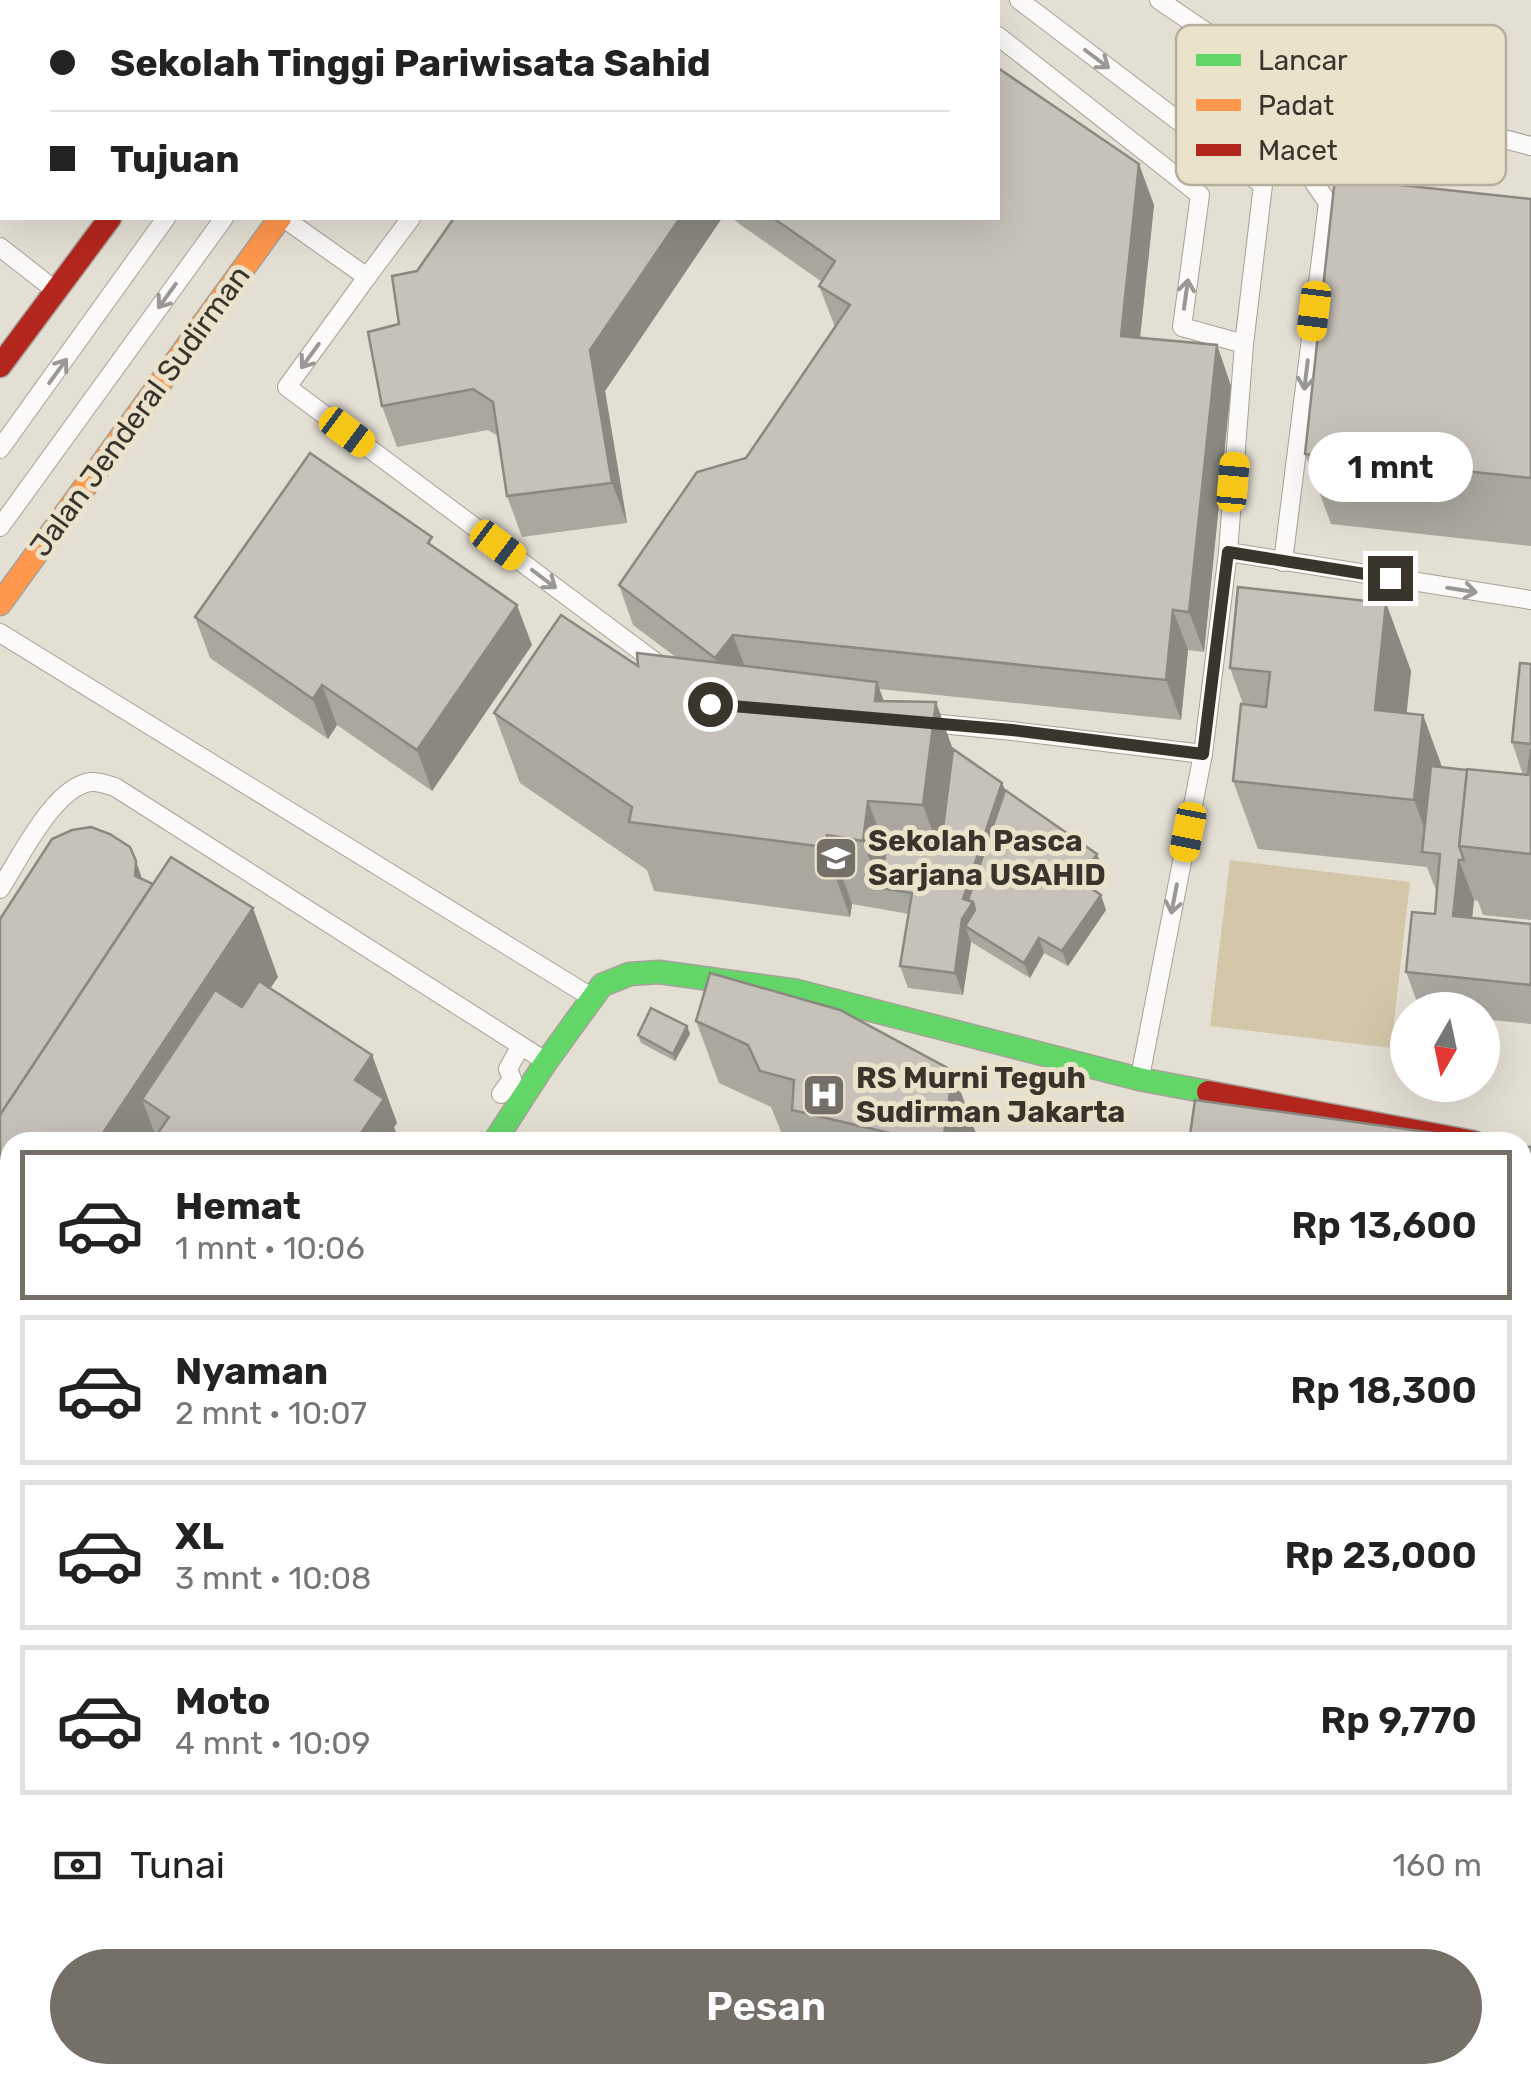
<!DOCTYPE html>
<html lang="id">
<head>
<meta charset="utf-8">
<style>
  :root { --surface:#fff; --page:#f2f2f2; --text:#222; --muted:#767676; --line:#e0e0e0; --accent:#757067 }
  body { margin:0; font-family:Rubik,sans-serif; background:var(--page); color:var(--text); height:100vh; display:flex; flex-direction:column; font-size:38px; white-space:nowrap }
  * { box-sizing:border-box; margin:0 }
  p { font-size:32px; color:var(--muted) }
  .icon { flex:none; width:55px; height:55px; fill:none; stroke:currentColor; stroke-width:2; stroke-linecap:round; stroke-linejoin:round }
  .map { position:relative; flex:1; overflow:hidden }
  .panel { position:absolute; left:0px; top:1132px; width:1532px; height:952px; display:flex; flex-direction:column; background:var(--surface); border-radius:30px 30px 0 0; box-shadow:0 10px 40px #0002 }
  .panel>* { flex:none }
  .guide { position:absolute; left:0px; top:0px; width:1000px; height:220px; box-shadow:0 10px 40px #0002; display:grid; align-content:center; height:220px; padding:0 50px; background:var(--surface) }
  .needle { width:65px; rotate:189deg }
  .buttons { position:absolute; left:1390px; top:992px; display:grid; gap:20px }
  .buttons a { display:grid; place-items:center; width:110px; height:110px; border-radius:50%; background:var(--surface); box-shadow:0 10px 40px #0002; font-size:50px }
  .end { position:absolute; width:45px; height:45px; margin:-22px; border:12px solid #39352d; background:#fff; box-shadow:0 0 0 5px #fff }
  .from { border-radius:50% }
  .bubble { position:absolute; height:70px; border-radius:35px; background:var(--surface); box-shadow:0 10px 40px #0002; font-size:32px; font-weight:600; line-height:70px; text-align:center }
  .car { position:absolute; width:30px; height:60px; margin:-30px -15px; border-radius:12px; box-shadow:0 0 8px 2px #0007; background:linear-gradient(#f5c518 24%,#345 0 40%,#f5c518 0 76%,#345 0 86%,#f5c518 0) }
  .guide b { display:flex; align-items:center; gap:35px; height:95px; font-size:38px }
  .guide b+b { border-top:2px solid var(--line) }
  .guide i { width:25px; height:25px; background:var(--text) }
  ul { padding:18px 0 0; list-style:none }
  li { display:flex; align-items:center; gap:30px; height:150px; margin:0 20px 15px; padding:0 30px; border:5px solid var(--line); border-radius:0px }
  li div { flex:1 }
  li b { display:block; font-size:38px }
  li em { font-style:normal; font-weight:600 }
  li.current { border-color:var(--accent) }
  li>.icon { width:90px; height:90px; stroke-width:1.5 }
  .pay { display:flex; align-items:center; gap:25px; height:110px; padding:0 50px; font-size:38px }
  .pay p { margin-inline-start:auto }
  .primary-button { display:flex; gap:20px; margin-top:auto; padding:20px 50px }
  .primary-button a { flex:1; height:115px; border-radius:60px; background:var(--accent); color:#fff; font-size:40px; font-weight:600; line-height:115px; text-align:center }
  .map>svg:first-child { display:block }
</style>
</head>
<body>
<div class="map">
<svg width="1531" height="2084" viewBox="0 0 1531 2084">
  <rect width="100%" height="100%" fill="#e4dfd3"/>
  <path fill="#d4c7a9" d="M1230,860L1410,882L1391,1048L1210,1026Z"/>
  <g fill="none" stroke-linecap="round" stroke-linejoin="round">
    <g stroke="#a5a199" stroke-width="20">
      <g id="lane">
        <path d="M951,0L955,2"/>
        <path d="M1019,0L1263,185L1244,344L1228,552L1203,754"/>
        <path d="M1159,0L1240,55L1350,99L1531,146"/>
        <path d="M321,2L322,0"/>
        <path d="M379,2L381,0"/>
        <path d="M573,2L574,0"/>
        <path d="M998,36L1200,195L1182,327L1244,344"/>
        <path d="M1296,78L1293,113L1295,155L1328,203"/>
        <path d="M0,131L2,133"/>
        <path d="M285,219L367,277L411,218"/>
        <path d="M0,247L51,287"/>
        <path d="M367,277L287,387L662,667"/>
        <path d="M0,449L166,218"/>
        <path d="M0,527L224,218"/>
        <path d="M1228,552L1531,600"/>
        <path d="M1283,562L1328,203L1351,206"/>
        <path d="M0,633L591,997"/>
        <path d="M920,722L1012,731L1203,754L1140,1077"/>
        <path d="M0,889C19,860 54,786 91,782C99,781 108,785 115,787L545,1061"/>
        <path d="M501,1094L512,1079L508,1069L520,1047"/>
        <path d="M0,1242L10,1249"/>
        <path d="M1522,1738L1531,1739"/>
        <path d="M395,2075L413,2084"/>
        <path d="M122,2084L128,2075"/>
      </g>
    </g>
    <g stroke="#a5a199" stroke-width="35">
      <g id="street">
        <path d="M1424,2075L1425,2084"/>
        <path d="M1469,2075V2084"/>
        <path d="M635,2084L637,2075"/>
      </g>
    </g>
    <g stroke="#a5a199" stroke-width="25">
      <g id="fast">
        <path d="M494,1142L546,1062L602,985L630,974L659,972L797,991L1139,1079L1208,1092"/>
        <path d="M0,1349L10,1356"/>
        <path d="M1522,1858L1531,1859"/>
      </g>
    </g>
    <g stroke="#a5a199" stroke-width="25">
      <g id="slow">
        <path d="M268,2L270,0"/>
        <path d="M434,2L436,0"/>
        <path d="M0,604L280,218"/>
        <path d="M1522,1812L1531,1813"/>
      </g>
    </g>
    <g stroke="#a5a199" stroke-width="25">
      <g id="jam">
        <path d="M0,366L110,218"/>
        <path d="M1208,1092L1474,1142"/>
      </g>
    </g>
    <g stroke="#c2c2bd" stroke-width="6" stroke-dasharray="8 5" stroke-linecap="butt">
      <path d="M65,0L69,2"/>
      <path d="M95,2L97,0"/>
      <path d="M218,2L220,0"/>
      <path d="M770,2075L771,2084"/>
    </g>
    <use href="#lane" stroke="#fbfaf8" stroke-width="18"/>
    <use href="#street" stroke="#fbfaf8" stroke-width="32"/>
    <use href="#fast" stroke="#63d668" stroke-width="22"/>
    <use href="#slow" stroke="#ff974d" stroke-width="22"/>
    <use href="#jam" stroke="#b3261e" stroke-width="22"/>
  </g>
  <g fill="#aaa79f">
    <path d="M1531,199V546L1331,524L1305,454Z"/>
    <path d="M1154,205L1140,338L1217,345L1231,386L1204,652L1188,650L1181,720L879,689L884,701L1002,783L1005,790L1103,869L1090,887L1106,910L1068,966L1044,953L1030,978L971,942L963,995L908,988L900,966L909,914L852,904L850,917L654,891L647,870L520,783L494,713L638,666L677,658L633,625L619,585L746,458L835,327L819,286L822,282L731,218H998Z"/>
    <path d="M454,218H722L605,391L627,523L522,537L507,496L498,436L488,430L397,447L382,406L399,324L417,271Z"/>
    <path d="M436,549L532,645L432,791L337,725L328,739L210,658L195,617Z"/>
    <path d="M1386,603L1411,671L1406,713L1423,715L1442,768L1523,775L1512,742L1531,664V920L1483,915L1478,901L1474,900L1472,918L1531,924V1024L1482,1019V1010H1420L1406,972L1435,914L1437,893L1427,867L1258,849L1233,781L1243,704L1230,668Z"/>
    <path d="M142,879L278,977L270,988L372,1055L397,1123L394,1127L399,1142H10V1240L0,1234V919Z"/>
    <path d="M696,1021L953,1071L976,1134L974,1142H804L803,1139L782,1134L771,1107L719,1083Z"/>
    <path d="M687,1026L690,1034L675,1061L641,1043L638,1035Z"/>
    <path d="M1522,1146L1531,1147V1286L1522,1285Z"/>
    <path d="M1522,1317L1531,1318V1708L1522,1707Z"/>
    <path d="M10,1778V2030L0,2028V1794Z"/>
    <path d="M1531,1972V2084H1508L1505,2075H1522V1981Z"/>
    <path d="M158,2075H387L391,2084H161Z"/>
    <path d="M664,2075H707L706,2084H667Z"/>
    <path d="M715,2075H759L758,2084H718Z"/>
    <path d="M1164,2075H1407L1410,2084H1167Z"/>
  </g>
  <g fill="#8b8882">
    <path d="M1139,164L1154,205L1136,376L1121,336Z"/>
    <path d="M680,218H722L605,391L627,523L612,483L590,350Z"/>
    <path d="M1217,345L1231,386L1204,652L1189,612Z"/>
    <path d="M1386,603L1411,671L1400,778L1375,710Z"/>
    <path d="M517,605L532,645L432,791L417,750Z"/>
    <path d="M1173,610L1188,650L1181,720L1166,680Z"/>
    <path d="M733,635L748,675L730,698L715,658Z"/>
    <path d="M877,682L902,752L875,701Z"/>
    <path d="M322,685L337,725L328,739L313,699Z"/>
    <path d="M936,702L961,772L948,875L923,805Z"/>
    <path d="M1423,715L1448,783L1434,854L1414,800Z"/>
    <path d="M1002,783L1011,805L975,910L965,926L971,942L963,995L955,973L963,899Z"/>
    <path d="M868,801L894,871L880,888L863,841Z"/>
    <path d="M827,835L852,904L850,917L825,847Z"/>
    <path d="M1097,854L1103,869L1084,895L1079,880Z"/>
    <path d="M1459,860L1474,900L1468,956L1453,916Z"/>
    <path d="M136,861L146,890L135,876Z"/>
    <path d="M1101,895L1106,910L1068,966L1062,951Z"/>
    <path d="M253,908L278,977L174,1132L169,1117L142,1099L158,1142H97Z"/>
    <path d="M1039,938L1044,953L1030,978L1024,963Z"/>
    <path d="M687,1026L690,1034L675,1061L673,1054Z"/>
    <path d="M372,1055L397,1123L394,1127L399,1142H355V1080Z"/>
    <path d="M953,1071L976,1134L974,1142H943Z"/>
    <path d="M1531,1179V1273L1522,1249Z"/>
    <path d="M10,1682V1750L0,1769V1700Z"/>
    <path d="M700,2075H707L706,2084H703Z"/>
    <path d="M752,2075H759L758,2084H755Z"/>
    <path d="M914,2075H921L920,2084H913Z"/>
    <path d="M954,2075H961L960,2084H952Z"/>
    <path d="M1005,2075H1013L1012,2084H1004Z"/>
    <path d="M1354,2075H1407L1410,2084H1346Z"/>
  </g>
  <g fill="#c6c2b9" stroke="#8b8882" stroke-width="2.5">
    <path d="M0,0H33L37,2H2V41L0,40Z"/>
    <path d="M586,0H939L943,2H584Z"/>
    <path d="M998,68L1139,164L1121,336L1217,345L1189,612L1173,610L1166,680L733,635L715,658L619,585L697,472L746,458L850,305L819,286L835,261L773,218H998Z"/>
    <path d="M1335,178L1531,199V478L1305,454Z"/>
    <path d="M454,218H680L590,350L612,483L507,496L493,402L473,389L382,406L368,332L399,324L392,276L417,271Z"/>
    <path d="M310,453L432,537L428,543L517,605L417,750L322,685L313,699L195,617Z"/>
    <path d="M1238,587L1386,603L1375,710L1423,715L1414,800L1233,781L1241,704L1266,707L1270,672L1230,668Z"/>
    <path d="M561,615L638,666L637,653L877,682L875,701L936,702L923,805L868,801L863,841L827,835L825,847L629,822L632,807L494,713Z"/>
    <path d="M1520,663L1531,664V744L1512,742Z"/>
    <path d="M953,749L1002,783L963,899L973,902L962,919L955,973L900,966L912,893L880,888L886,849L940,852Z"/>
    <path d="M1531,749V854L1459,846L1467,769L1528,775Z"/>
    <path d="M1431,766L1467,770L1459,846L1464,860H1459L1453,916L1531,924V985L1406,972L1412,912L1435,914L1440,854L1422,852Z"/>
    <path d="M1005,790L1097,854L1079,880L1101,895L1062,951L1039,938L1024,963L965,926L975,910L973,902L968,900Z"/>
    <path d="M91,827L110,834L130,847L136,861L135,876L153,884L0,1115V919L52,839L72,830Z"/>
    <path d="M171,857L253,908L97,1142H10V1186L0,1180V1115Z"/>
    <path d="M710,973L840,1010L953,1071L943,1142H928L792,1110L794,1080L760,1071L748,1045L696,1021Z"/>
    <path d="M259,981L372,1055L355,1080L384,1099L355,1142H172L158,1133L169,1117L142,1099L215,990L242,1007Z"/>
    <path d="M651,1008L687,1026L673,1054L638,1035Z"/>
    <path d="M1195,1100L1499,1142H1189Z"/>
    <path d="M1522,1146L1531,1147V1179L1522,1239Z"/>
    <path d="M1522,1317L1531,1318V1427L1522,1426Z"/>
    <path d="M0,1425L10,1430V1682L0,1700Z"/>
    <path d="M1522,1454L1531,1455V1669L1522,1668Z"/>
    <path d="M10,1778V1963L9,1965L0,1963V1794Z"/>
    <path d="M1531,1972V2060L1522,2053V1981Z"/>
    <path d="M208,2075H387L391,2084H212Z"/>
    <path d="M880,2075H914L913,2084H880Z"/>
    <path d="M920,2075H954L952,2084H919Z"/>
    <path d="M962,2075H1005L1004,2084H961Z"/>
    <path d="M1188,2075H1354L1346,2084H1198Z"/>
    <path d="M642,2080L667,2084H641Z"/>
  </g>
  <defs><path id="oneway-shaft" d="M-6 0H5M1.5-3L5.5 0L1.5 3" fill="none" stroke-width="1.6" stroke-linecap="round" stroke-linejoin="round" transform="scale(2.5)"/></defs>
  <g stroke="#9a9892">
    <use href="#oneway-shaft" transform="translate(1097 59) rotate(37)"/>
    <use href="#oneway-shaft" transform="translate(1186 294) rotate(-82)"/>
    <use href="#oneway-shaft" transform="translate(167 296) rotate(126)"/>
    <use href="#oneway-shaft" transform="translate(310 356) rotate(126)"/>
    <use href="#oneway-shaft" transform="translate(58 371) rotate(-54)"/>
    <use href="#oneway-shaft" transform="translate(1306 375) rotate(97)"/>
    <use href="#oneway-shaft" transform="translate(544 579) rotate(37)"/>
    <use href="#oneway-shaft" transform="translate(1462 590) rotate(9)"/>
    <use href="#oneway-shaft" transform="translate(1174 899) rotate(101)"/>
  </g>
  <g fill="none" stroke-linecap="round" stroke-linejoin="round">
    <path stroke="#39352d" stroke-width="12" d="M710,704L1012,730L1203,754L1228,552L1390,578"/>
  </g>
  <defs>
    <g id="university-square" transform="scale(2.25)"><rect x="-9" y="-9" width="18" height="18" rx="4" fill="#757067" stroke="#ebe2cc"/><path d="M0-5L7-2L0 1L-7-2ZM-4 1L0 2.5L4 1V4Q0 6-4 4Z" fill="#fff"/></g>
    <g id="hospital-square" transform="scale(2.25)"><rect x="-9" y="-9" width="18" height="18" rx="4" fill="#757067" stroke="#ebe2cc"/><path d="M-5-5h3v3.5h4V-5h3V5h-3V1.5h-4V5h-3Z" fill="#fff"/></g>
  </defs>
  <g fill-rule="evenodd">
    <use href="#university-square" x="836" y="858"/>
    <use href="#hospital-square" x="824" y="1095"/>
  </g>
  <g text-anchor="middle" stroke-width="10" stroke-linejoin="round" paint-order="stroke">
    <g font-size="30" fill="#39352d" stroke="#ebe2cc">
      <text transform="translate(140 411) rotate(-54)" y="10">Jalan Jenderal Sudirman</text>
    </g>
    <g font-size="30" font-weight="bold" fill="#39352d" stroke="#ebe2cc" text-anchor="start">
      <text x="868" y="851">Sekolah Pasca<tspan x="868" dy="34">Sarjana USAHID</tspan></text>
      <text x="856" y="1088">RS Murni Teguh<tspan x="856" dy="34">Sudirman Jakarta</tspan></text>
    </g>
  </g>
  <rect x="1176" y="25" width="330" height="160" rx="15" fill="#ebe2cc" stroke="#b6ae9c" stroke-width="2.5"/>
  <rect x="1196" y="54" width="45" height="12" fill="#63d668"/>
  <rect x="1196" y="99" width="45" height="12" fill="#ff974d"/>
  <rect x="1196" y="144" width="45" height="12" fill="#b3261e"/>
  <g font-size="28" fill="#39352d">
    <text x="1258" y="70">Lancar</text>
    <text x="1258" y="115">Padat</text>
    <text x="1258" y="160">Macet</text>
  </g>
</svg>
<div class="buttons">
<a><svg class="needle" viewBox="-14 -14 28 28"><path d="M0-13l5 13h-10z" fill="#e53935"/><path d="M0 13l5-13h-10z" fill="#767676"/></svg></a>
</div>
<i class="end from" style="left:710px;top:704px"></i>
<i class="end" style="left:1390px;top:578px"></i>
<div class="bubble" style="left:1308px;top:432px;width:165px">1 mnt</div>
<i class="car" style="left:1314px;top:311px;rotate:187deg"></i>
<i class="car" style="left:347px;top:432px;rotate:127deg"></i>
<i class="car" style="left:1233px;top:482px;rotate:5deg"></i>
<i class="car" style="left:498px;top:545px;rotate:127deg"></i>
<i class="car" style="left:1188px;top:832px;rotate:191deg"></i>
<div class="guide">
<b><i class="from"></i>Sekolah Tinggi Pariwisata Sahid</b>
<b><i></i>Tujuan</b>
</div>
<section class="panel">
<ul>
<li class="current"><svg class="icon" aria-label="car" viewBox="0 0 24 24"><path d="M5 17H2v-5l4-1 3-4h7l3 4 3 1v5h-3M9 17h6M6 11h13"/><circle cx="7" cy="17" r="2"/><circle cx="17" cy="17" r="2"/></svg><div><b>Hemat</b><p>1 mnt · 10:06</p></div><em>Rp 13,600</em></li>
<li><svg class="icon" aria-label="car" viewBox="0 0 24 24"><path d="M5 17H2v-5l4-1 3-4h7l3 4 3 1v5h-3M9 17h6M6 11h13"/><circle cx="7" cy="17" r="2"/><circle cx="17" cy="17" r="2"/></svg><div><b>Nyaman</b><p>2 mnt · 10:07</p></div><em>Rp 18,300</em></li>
<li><svg class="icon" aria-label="car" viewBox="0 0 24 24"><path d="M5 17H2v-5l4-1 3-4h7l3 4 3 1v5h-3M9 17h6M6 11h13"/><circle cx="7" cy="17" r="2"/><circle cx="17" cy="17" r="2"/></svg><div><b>XL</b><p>3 mnt · 10:08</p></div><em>Rp 23,000</em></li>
<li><svg class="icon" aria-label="car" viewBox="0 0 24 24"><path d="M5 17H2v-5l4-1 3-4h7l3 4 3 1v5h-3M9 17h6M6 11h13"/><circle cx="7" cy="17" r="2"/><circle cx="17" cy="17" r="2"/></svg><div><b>Moto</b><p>4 mnt · 10:09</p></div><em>Rp 9,770</em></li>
</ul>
<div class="pay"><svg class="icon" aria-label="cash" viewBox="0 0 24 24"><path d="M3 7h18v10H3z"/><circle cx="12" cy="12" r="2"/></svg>Tunai<p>160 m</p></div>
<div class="primary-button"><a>Pesan</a></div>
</section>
</div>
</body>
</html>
